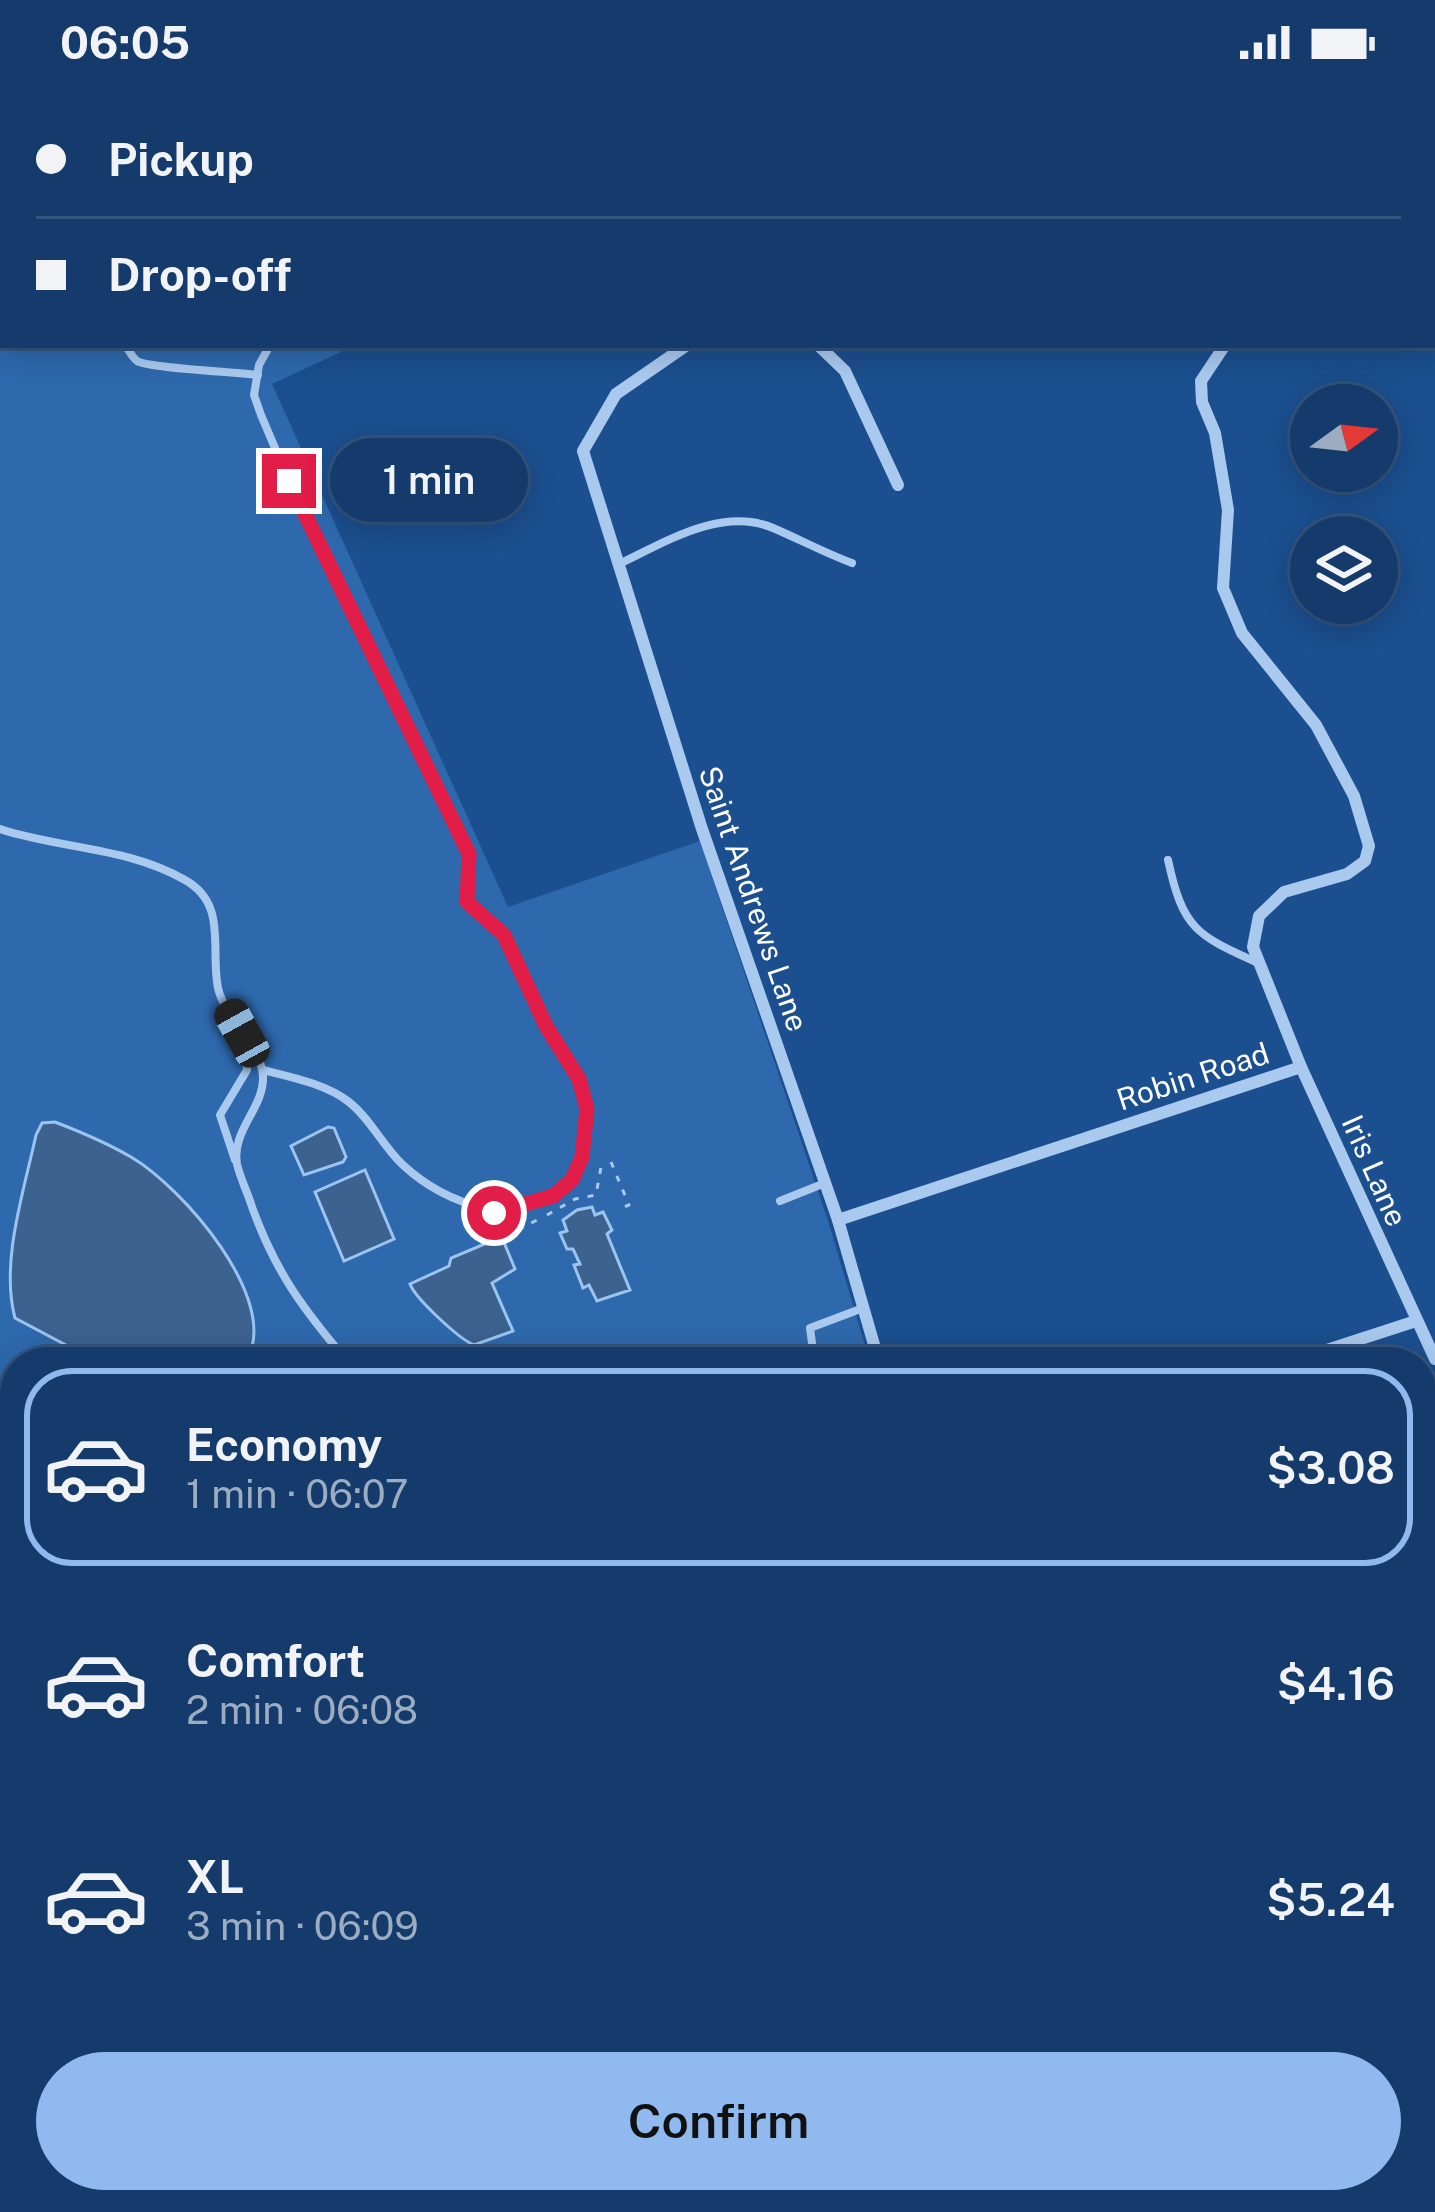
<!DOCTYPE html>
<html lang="en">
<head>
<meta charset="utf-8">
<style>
  :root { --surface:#143b6b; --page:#214673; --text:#f1f3f6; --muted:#9dadc1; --line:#33557e; --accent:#90b9f0 }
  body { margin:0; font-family:"Public Sans",sans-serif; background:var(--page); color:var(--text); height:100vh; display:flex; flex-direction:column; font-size:45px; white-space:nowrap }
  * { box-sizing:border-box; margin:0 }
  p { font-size:39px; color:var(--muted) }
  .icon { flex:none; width:66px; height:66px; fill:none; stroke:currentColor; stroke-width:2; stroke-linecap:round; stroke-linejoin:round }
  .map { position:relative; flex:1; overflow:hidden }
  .details { position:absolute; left:0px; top:1263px; width:1437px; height:867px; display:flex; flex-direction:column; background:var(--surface); border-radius:48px 48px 0 0; box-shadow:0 6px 30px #0003,0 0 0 3px var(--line) }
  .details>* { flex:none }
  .hud { position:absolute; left:0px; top:0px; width:1437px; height:264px; box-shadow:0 6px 30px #0003,0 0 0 3px var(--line); display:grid; align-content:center; height:264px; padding:0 36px; background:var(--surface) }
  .needle { width:78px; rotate:75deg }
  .tools { position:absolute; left:1290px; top:300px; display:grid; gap:24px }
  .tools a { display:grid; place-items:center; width:108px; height:108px; border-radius:50%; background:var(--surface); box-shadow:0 6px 30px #0003,0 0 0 3px var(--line); font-size:60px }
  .end { position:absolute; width:54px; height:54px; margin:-27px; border:15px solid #e11d48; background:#fff; box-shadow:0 0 0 6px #fff }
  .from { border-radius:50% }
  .bubble { position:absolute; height:84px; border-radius:42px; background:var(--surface); box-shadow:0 6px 30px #0003,0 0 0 3px var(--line); font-size:39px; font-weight:600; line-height:84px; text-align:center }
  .car { position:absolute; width:36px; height:72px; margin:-36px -18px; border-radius:15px; box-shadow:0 0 9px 3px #0007; background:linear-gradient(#222 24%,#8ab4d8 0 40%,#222 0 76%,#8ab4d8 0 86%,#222 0) }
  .hud b { display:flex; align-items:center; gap:42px; height:114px; font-size:45px }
  .hud b+b { border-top:3px solid var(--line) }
  .hud i { width:30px; height:30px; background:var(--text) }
  ul { padding:21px 0 0; list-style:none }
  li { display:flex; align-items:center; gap:36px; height:198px; margin:0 24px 18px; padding:0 12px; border:6px solid transparent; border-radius:48px }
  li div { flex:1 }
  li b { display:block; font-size:45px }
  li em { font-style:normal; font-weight:600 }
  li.on { border-color:var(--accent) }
  li>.icon { width:108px; height:108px; stroke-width:1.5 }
  .button { display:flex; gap:24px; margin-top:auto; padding:24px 36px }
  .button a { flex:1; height:138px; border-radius:72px; background:var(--accent); color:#111; font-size:48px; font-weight:600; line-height:138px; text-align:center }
  .status { display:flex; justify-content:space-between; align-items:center; height:84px; padding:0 60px; background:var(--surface); direction:ltr }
  .status svg { height:33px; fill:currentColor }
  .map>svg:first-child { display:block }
</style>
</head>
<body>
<div class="status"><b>06:05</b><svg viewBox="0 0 49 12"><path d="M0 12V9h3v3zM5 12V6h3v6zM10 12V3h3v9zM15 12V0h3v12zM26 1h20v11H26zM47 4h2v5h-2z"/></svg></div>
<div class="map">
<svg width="1435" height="2128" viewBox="0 0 1435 2128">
  <rect width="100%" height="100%" fill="#1b4f8f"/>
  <path fill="#2e69ad" d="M0,0H1435L1434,115V3H3V261H356L272,300L508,823L700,757L828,1137L870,1278H15V2115H1052L1025,2128H0Z"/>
  <g fill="#3c6290" stroke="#9cc4f0" stroke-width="3">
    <path d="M55,1038C81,1048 107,1059 131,1073C181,1102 283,1217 246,1277L98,1278L15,1234C0,1178 24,1107 36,1051L42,1039Z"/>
    <path d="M328,1043L334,1044L346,1073L343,1078L304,1091L291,1062Z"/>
    <path d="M365,1086L394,1155L344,1177L315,1108Z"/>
    <path d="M592,1123L595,1131L603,1128L612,1146L607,1150L630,1206L597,1217L589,1201L583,1204L574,1181L580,1180L573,1165H567L560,1149L567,1147L563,1136L577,1126Z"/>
    <path d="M494,1156H503L515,1185L492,1199L513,1247L474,1261C459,1255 415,1214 410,1200L449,1182L451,1174Z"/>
  </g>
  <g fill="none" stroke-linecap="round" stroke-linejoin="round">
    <g stroke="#a9c9ee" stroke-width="3" stroke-dasharray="6 9" stroke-linecap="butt">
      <path d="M611,1078L629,1121L619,1125"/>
      <path d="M547,1131L575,1115L596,1111L601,1083"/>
      <path d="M518,1146L539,1135"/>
    </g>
    <g stroke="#a9c9ee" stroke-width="8">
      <path d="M80,0L84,3"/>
      <path d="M596,0V3"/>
      <path d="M1042,0L1043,3"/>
      <path d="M1091,0L1094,3"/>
      <path d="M0,193L3,194"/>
      <path d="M125,261C129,266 132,273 137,277C147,284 237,288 258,291"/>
      <path d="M619,480C664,459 721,422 773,444C799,455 825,469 852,479"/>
      <path d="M0,745C61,765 128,763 185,796C228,820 210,865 218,904C225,935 262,962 263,993C264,1024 231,1047 237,1080C240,1094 248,1109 252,1123C276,1189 303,1225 348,1278"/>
      <path d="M1168,776C1183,845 1196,851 1258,879"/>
      <path d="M263,986C291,993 326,1000 349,1018C371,1035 383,1063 403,1081C446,1121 519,1148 567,1099C589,1077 589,1031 581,1003C575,980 555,961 545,939C518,882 517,862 467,817L469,769L333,485L306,437L261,331L254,311L259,281L270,261"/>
      <path d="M235,1076L220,1031L247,986L246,963"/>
      <path d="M780,1117L825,1099"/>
      <path d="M812,1259L810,1244L863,1224"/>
      <path d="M448,2115L452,2128"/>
      <path d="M513,2115L518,2128"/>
      <path d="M810,2115L814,2128"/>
      <path d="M718,2128L760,2115"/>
    </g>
    <g stroke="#a9c9ee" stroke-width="12">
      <path d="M1434,131L1435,130"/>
      <path d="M687,261L616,310L583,367L702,745L838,1136L879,1278"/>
      <path d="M818,261L845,287L898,401"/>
      <path d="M1225,261L1201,297L1202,318L1215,349L1228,426L1223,504L1242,549L1316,641L1354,712L1369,762L1365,777L1347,790L1284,808L1259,832L1253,863L1301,983L1435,1275"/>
      <path d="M838,1136L1301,983"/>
      <path d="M1290,1278L1416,1237"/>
      <path d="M1422,2002L1435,1994"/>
    </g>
    <g stroke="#a9c9ee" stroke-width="18">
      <path d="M1287,2115L1291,2128"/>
      <path d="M1310,2115L1314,2128"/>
    </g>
    <g stroke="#d6e6fa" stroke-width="21">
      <path d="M1422,1925L1435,1918"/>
      <path d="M1053,2128L1077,2115"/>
    </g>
  </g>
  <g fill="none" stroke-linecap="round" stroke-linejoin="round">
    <path stroke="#e11d48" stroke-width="15" d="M289,397L469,770L467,818L504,851L546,942L579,995L587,1025L582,1073L572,1096L553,1112L494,1129"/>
  </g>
  <g text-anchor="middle" stroke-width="12" stroke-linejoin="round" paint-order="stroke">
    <g font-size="30" fill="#fff" stroke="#1b4f8f">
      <text transform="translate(753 815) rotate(71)" y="10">Saint Andrews Lane</text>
      <text transform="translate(1193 993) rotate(-18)" y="10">Robin Road</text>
      <text transform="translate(1374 1087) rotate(66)" y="10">Iris Lane</text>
    </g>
  </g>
</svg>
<div class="tools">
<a><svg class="needle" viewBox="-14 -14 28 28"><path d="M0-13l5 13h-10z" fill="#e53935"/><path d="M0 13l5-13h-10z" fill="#9dadc1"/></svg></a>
<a><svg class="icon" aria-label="layers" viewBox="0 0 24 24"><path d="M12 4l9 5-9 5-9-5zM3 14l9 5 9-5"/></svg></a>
</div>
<i class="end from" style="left:494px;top:1129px"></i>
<i class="end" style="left:289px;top:397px"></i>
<div class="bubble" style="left:330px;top:354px;width:198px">1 min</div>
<i class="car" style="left:242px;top:949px;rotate:331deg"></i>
<div class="hud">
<b><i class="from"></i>Pickup</b>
<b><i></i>Drop-off</b>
</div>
<section class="details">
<ul>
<li class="on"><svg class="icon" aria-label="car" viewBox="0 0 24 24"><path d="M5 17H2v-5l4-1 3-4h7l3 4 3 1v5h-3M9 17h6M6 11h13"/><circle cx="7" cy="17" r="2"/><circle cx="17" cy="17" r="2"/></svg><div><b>Economy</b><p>1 min · 06:07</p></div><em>$3.08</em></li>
<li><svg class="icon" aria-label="car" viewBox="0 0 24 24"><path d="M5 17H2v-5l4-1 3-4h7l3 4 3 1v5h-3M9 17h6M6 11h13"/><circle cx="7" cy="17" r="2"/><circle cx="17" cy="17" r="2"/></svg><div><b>Comfort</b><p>2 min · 06:08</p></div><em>$4.16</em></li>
<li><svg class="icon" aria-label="car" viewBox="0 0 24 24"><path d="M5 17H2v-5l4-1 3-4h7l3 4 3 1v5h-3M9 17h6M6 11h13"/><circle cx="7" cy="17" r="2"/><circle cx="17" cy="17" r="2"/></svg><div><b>XL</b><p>3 min · 06:09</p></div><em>$5.24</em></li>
</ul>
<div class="button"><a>Confirm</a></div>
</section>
</div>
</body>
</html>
